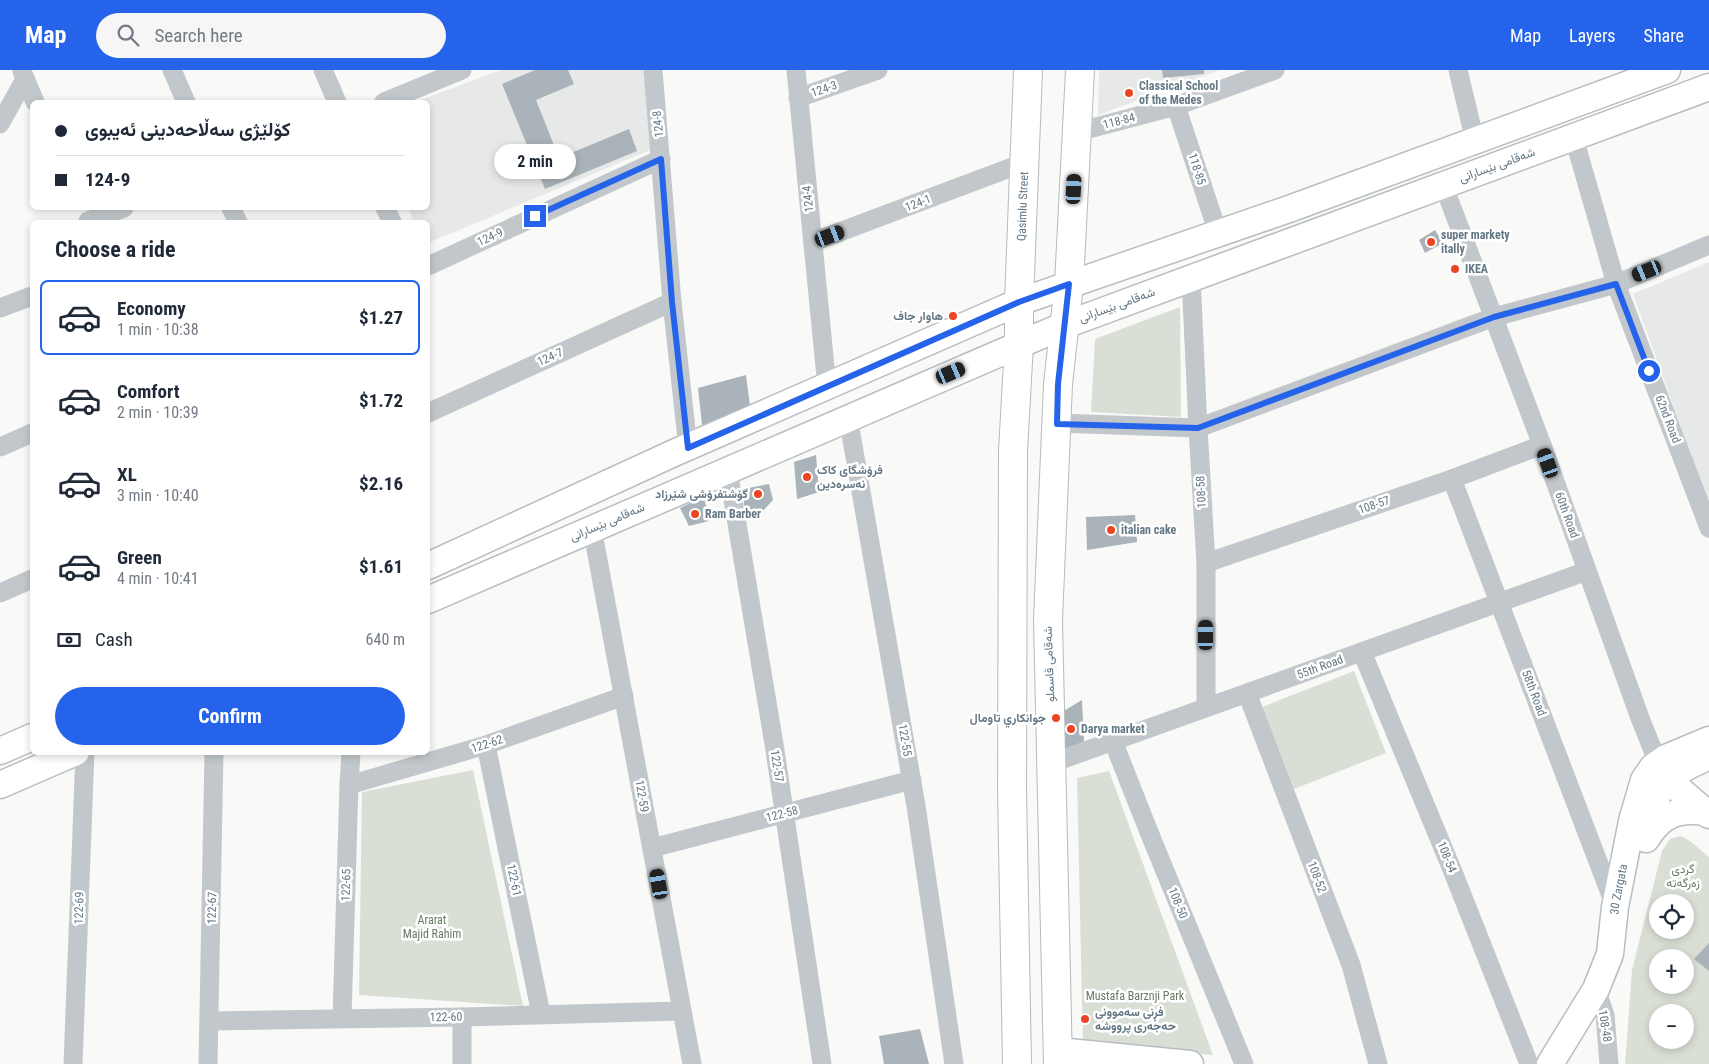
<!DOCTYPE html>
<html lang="en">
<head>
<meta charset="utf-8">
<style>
  :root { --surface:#fff; --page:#f6f6f7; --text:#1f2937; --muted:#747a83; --line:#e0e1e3; --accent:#2563eb }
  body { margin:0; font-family:"Roboto Condensed",Vazirmatn,sans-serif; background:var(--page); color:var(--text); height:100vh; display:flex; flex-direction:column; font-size:19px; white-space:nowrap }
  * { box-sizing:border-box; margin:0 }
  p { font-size:16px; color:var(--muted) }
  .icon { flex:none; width:28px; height:28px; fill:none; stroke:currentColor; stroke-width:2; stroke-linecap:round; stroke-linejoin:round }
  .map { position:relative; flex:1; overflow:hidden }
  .details { position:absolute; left:30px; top:150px; width:400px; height:535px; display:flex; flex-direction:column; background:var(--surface); border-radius:8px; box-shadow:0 2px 8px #0003 }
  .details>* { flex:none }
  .top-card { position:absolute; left:30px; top:30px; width:400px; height:110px; border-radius:8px; box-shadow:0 2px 8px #0003; display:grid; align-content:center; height:110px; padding:0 25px; background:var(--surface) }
  .controls { position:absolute; left:1649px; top:824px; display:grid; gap:10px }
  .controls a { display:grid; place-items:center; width:45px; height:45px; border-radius:50%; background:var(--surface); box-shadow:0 2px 8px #0003; font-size:25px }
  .end { position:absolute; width:22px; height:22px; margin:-11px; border:6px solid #2563eb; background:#fff; box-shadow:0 0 0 2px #fff }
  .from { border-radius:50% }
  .bubble { position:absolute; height:35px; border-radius:18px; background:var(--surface); box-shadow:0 2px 8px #0003; font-size:16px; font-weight:700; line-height:35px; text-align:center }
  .car { position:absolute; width:15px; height:30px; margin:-15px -8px; border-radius:6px; box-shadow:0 0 4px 1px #0007; background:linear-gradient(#222 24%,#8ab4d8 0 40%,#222 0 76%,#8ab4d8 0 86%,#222 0) }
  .top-card b { display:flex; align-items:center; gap:18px; height:48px; font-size:19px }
  .top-card b+b { border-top:1px solid var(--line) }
  .top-card i { width:12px; height:12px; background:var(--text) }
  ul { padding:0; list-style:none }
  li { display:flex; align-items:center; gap:15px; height:75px; margin:0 10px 8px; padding:0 15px; border:2px solid transparent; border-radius:8px }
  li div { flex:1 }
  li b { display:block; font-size:19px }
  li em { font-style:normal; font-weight:700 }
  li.selected { border-color:var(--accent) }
  li>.icon { width:45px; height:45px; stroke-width:1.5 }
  h2 { padding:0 25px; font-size:22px; line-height:60px }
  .pay { display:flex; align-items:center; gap:12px; height:55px; padding:0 25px; font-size:19px }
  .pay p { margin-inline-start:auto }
  .action { display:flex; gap:10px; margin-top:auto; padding:10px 25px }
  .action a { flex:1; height:58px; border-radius:30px; background:var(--accent); color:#fff; font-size:20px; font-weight:700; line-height:58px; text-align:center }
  header { display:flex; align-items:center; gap:30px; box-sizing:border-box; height:70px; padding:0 25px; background:var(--accent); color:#fff }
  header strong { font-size:24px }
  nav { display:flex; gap:28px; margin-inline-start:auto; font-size:18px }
  .search { width:350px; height:45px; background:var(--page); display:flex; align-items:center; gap:12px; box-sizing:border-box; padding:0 18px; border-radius:28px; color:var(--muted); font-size:19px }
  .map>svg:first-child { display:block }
</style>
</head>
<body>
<header>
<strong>Map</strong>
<div class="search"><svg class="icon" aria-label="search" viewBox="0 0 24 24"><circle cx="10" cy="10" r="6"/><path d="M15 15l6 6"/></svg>Search here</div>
<nav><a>Map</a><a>Layers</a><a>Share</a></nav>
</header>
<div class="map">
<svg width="1709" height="994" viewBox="0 0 1709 994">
  <rect width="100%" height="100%" fill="#f9f9f7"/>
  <g fill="#e7e9e8">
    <path d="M501,0H659L667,73L428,173V152H414L408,138H428V32H415Z"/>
    <path d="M1099,0H1220L1098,45Z"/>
    <path d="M1709,192V435L1633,224Z"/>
  </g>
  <g fill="#dadfd6" fill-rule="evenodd">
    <path d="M1180,237L1181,347L1091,342L1095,269Z"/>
    <path d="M1354,601L1386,683L1294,719L1262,637Z"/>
    <path d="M473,700L523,936L359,925L362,722Z"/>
    <path d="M1109,701L1213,985L1083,977L1077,708Z"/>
    <path d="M1681,766L1690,771L1709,787V994H1625L1632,900L1662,781L1670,769ZM1658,832H1685V860H1658ZM1658,888H1685V915H1658ZM1658,942H1685V970H1658Z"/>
  </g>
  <g fill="#a9b3b9">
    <path d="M535,0H568L574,14L536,30L559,88L629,59L637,81L545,119L502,14Z"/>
    <path d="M1162,0H1204V4L1163,8Z"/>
    <path d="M1435,160L1443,173L1425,183L1419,170Z"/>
    <path d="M746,305L750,336L702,355L698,318Z"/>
    <path d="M816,385L819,422L797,429L794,392Z"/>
    <path d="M769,414L773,430L759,445H745L743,419Z"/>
    <path d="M704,426L709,451L689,456L680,438Z"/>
    <path d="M1135,445L1137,472L1087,480L1086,447Z"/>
    <path d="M1082,630L1084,673L1061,683L1057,645Z"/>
    <path d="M1709,873V901L1694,889Z"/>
    <path d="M920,959L929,994H884L879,966Z"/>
  </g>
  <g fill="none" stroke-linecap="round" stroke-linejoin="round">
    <g stroke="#b7bdc2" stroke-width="29">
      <g id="secondary">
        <path d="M428,496L674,383L1019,232L1289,139L1667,0"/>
        <path d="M428,530L1065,255L1709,17"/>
        <path d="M0,681L32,667"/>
        <path d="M1660,696L1668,710L1709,745"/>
        <path d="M0,715L76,682"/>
        <path d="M1648,760C1654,720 1664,706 1701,690"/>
        <path d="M1646,769C1661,745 1677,738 1705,742"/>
        <path d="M1058,981L1190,994"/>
        <path id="s1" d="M1550,994L1596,919L1610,884L1615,837L1632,751L1644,710L1653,697L1666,688L1709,670"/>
      </g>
    </g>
    <g stroke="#b5bbbf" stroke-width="30">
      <g id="primary">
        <path id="s2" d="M1017,994L1012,720L1013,381L1019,274V232L1028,0"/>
        <path d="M1058,994L1048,550L1058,314L1069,214L1080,0"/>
      </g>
    </g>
    <g stroke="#c2c7cb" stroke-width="19">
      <path d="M172,0L186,32"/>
      <path d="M323,0L337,32"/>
      <path d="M653,0L672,232L688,378"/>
      <path d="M796,0L827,317"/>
      <path d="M1458,0L1475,71"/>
      <path d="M22,1L35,32"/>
      <path d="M798,28L878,0"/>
      <path d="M384,32L462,0"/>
      <path d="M1176,36L1218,163"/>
      <path d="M0,54L25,9"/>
      <path d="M1077,62L1176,36L1275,0"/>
      <path d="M1574,68L1616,214L1709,458"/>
      <path d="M1443,114L1542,375L1640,648L1658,693"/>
      <path d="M231,138L238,152"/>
      <path d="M385,138L392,152"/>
      <path d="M88,151L124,138"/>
      <path d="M813,172L1023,93"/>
      <path d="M428,196L661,89"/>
      <path d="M1191,207L1198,358L1206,493V637"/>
      <path d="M0,238L32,226"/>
      <path d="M428,343L672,232"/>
      <path d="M848,347L916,736L954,994"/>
      <path d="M1057,353L1198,358L1494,247L1616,214L1709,175"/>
      <path d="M0,377L32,363"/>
      <path d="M728,400L774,674L822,994"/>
      <path d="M1452,409L1615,836"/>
      <path d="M592,458L692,994"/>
      <path d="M1206,493L1452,409L1542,375"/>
      <path d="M0,523L32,509"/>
      <path d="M1362,582L1453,802L1529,994"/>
      <path d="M1247,623L1351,895L1378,994"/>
      <path d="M1113,671L1149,762L1244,994"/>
      <path d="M486,675L541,944"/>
      <path d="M1052,693L1587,501"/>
      <path d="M349,715L486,675L624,626"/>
      <path d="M652,778L912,710"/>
      <path d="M1596,919L1605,945L1609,994"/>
      <path d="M462,947V994"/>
      <path d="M342,948L349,715L351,682"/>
      <path d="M210,951L462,947L681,941"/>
      <path d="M73,994L85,682"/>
      <path d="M208,994L214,682"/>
    </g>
    <use href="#secondary" stroke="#fff" stroke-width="26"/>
    <use href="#primary" stroke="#fff" stroke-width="28"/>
  </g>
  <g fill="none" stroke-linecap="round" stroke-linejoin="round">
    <path stroke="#2563eb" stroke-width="6" d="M535,146L661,89L672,232L688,378L1019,232L1069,214L1058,314L1057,354L1198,358L1494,247L1616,214L1649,301"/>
  </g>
  <g fill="#ec4524" stroke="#fff" stroke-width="2">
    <circle cx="1129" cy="23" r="5"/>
    <circle cx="1431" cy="172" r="5"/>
    <circle cx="1455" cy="199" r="5"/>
    <circle cx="953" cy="246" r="5"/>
    <circle cx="807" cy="407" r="5"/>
    <circle cx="758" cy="424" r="5"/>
    <circle cx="695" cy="444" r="5"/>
    <circle cx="1111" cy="460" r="5"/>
    <circle cx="1056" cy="648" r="5"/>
    <circle cx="1071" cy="659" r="5"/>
    <circle cx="1085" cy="949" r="5"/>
  </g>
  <g text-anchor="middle" stroke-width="5" stroke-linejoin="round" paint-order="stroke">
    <g font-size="12" font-weight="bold" fill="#637784" stroke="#fff" text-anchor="start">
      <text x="1139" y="20">Classical School<tspan x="1139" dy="14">of the Medes</tspan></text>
      <text x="1441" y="169">super markety<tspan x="1441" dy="14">itally</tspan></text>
      <text x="1465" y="203">IKEA</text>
      <text x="943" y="250" text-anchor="end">هاوار جاف</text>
      <text x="817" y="404">فرۆشگای کاک<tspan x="817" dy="14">نەسرەدین</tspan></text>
      <text x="748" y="428" text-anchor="end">گۆشتفرۆشی شێرزاد</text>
      <text x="705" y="448">Ram Barber</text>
      <text x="1121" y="464">italian cake</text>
      <text x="1046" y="652" text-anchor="end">جوانكاري تاومال</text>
      <text x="1081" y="663">Darya market</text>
      <text x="1095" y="946">فڕنی سەموونی<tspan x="1095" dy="14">حەجەری پرووشە</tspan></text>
    </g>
    <g font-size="12" fill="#637784" stroke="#fff">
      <text transform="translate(824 19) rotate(-19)" y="4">124-3</text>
      <text transform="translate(1119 51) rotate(-15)" y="4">118-84</text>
      <text transform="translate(658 54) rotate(-95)" y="4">124-8</text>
      <text transform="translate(1497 95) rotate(-20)" y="4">شەقامی بێسارانی</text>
      <text transform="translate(1197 99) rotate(72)" y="4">118-85</text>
      <text transform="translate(808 129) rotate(-96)" y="4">124-4</text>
      <text transform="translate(918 133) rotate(-21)" y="4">124-1</text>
      <text dy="4" stroke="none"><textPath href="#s2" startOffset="858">Qasimlu Street</textPath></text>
      <text transform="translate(490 167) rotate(-25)" y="4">124-9</text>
      <text transform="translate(1117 235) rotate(-20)" y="4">شەقامی بێسارانی</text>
      <text transform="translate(550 287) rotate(-24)" y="4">124-7</text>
      <text transform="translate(1668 349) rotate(69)" y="4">62nd Road</text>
      <text transform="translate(1201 422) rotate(-93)" y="4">108-58</text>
      <text transform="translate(1374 435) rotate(-19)" y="4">108-57</text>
      <text transform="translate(1567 445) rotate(70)" y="4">60th Road</text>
      <text transform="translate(607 452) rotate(-23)" y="4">شەقامی بێسارانی</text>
      <text transform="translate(1049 594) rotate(-92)" y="4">شەقامی قاسملو</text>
      <text transform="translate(1320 597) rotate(-20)" y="4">55th Road</text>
      <text transform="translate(1534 623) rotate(69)" y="4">58th Road</text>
      <text transform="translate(905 670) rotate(80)" y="4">122-55</text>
      <text transform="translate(487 674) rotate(-18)" y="4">122-62</text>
      <text transform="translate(777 696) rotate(81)" y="4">122-57</text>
      <text transform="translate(642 726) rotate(80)" y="4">122-59</text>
      <text transform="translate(782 744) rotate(-15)" y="4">122-58</text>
      <text transform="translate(1447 787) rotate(68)" y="4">108-54</text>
      <text transform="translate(1317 807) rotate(69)" y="4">108-52</text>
      <text transform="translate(514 810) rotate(78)" y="4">122-61</text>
      <text transform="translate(346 815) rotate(-88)" y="4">122-65</text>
      <text dy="4" stroke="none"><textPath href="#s1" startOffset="191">30 Zargata</textPath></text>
      <text transform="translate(1178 833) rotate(68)" y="4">108-50</text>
      <text transform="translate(79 838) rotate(-88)" y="4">122-69</text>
      <text transform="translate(212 838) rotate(-89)" y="4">122-67</text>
      <text transform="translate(446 947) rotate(-1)" y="4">122-60</text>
      <text transform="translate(1605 956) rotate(81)" y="4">108-48</text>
    </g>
    <g font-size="12" fill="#687a62" stroke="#fff">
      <text x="1683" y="803">گردی<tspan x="1683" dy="14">زەرگەتە</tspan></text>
      <text x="432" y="854">Ararat<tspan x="432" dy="14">Majid Rahim</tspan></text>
      <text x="1135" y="930">Mustafa Barznji Park</text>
    </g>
  </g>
</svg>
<div class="controls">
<a><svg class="icon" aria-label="locate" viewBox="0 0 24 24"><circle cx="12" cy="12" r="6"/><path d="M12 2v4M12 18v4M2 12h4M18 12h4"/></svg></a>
<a>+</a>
<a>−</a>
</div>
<i class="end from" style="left:1649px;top:301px"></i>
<i class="end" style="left:535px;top:146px"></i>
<div class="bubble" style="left:494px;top:74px;width:82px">2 min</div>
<i class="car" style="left:1074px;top:119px;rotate:3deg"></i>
<i class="car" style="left:830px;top:166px;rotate:69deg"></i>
<i class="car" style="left:1647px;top:201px;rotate:248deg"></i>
<i class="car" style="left:951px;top:303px;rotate:67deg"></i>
<i class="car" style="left:1548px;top:393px;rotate:340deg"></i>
<i class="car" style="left:1206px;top:565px;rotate:0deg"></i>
<i class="car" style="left:659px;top:814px;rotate:350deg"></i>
<div class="top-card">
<b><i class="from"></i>کۆلێژی سەڵاحەدینی ئەیبوی</b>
<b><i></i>124-9</b>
</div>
<section class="details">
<h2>Choose a ride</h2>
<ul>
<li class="selected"><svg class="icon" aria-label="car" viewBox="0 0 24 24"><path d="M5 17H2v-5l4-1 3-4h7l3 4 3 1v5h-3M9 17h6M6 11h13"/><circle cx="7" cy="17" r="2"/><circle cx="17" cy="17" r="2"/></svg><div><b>Economy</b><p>1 min · 10:38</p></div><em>$1.27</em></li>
<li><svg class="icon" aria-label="car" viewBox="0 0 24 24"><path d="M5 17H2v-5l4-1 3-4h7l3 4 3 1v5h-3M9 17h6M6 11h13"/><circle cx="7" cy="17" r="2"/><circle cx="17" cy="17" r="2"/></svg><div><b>Comfort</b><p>2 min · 10:39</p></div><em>$1.72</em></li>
<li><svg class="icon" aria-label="car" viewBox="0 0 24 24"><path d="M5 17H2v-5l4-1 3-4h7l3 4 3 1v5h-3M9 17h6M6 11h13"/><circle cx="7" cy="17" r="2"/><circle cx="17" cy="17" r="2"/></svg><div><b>XL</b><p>3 min · 10:40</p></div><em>$2.16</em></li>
<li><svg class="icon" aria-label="car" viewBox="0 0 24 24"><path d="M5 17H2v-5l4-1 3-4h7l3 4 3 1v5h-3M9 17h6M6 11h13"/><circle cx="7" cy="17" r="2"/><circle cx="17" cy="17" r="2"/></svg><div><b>Green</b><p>4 min · 10:41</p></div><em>$1.61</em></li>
</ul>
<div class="pay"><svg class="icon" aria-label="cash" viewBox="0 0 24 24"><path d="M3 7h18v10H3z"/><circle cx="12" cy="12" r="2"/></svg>Cash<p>640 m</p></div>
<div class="action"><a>Confirm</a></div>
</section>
</div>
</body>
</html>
